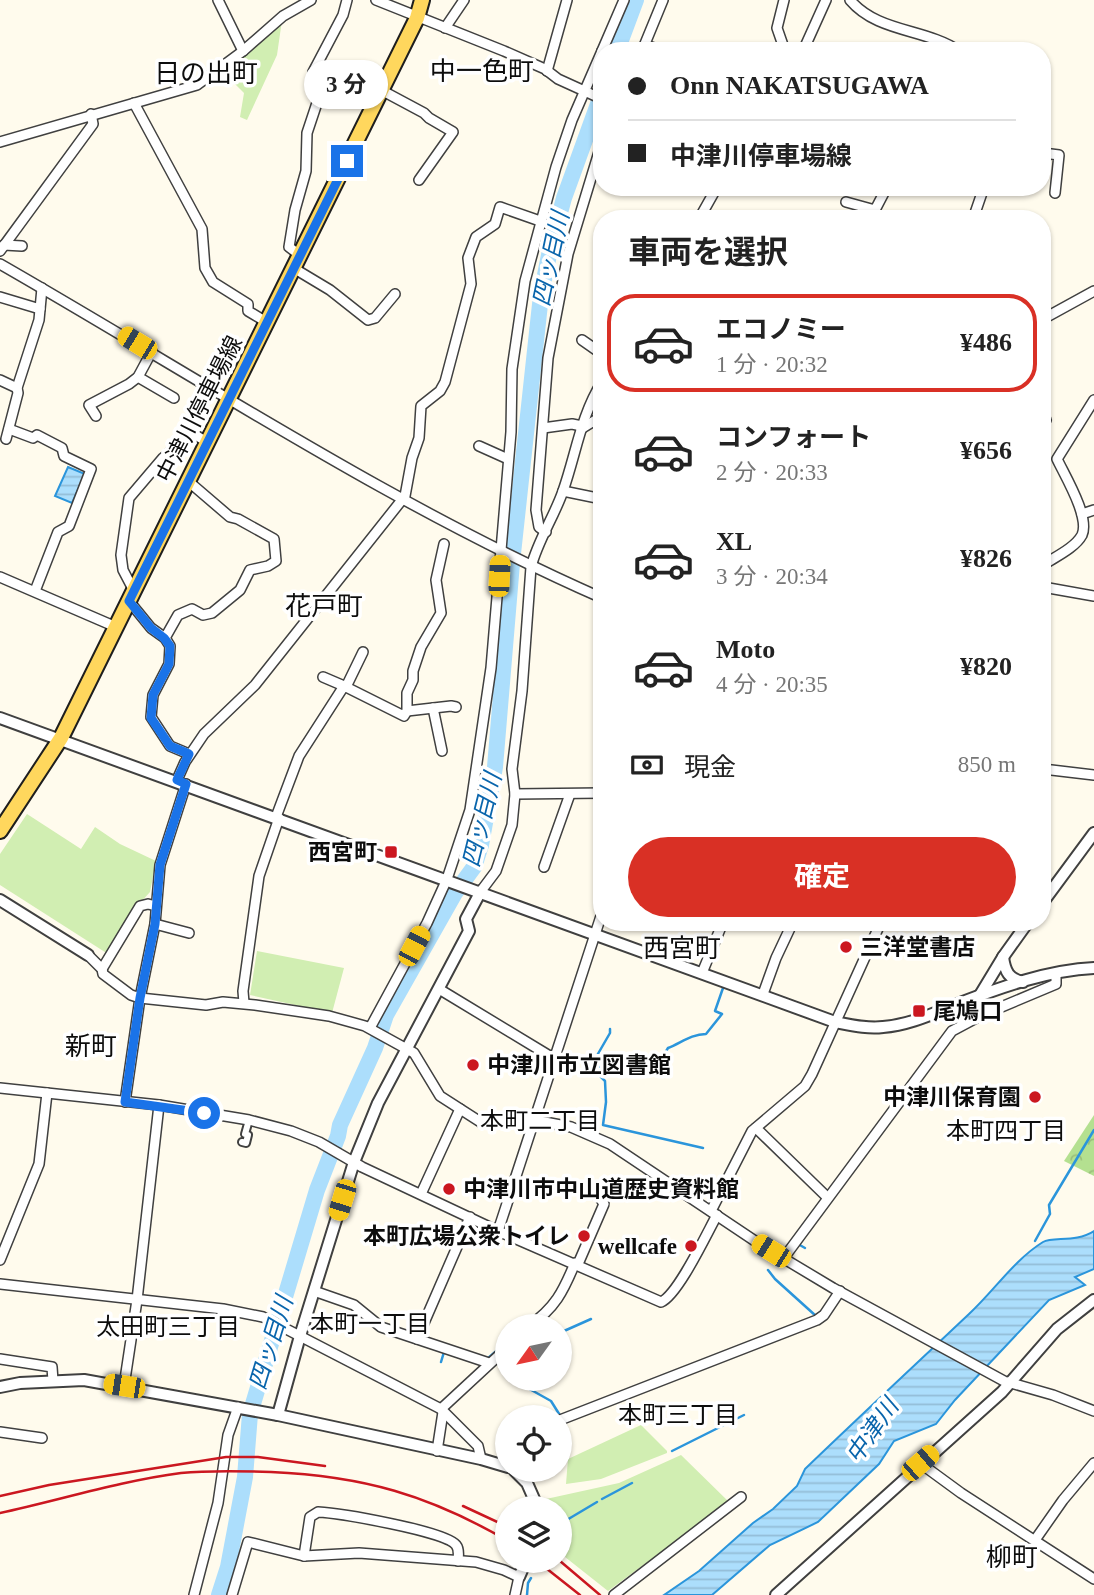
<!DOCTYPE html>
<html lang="ja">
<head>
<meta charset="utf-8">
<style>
  :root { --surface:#fff; --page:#f6f6f6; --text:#222; --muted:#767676; --line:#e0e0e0; --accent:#d93025 }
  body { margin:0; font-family:"Times New Roman","Noto Sans JP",serif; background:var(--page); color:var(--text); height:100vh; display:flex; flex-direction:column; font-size:26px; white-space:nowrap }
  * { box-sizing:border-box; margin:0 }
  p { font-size:23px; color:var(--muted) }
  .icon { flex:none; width:38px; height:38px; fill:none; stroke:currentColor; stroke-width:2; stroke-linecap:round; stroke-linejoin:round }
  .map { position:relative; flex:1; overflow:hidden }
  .panel { position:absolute; left:593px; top:210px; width:458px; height:721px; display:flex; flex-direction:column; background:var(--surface); border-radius:28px; box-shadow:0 2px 5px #0004 }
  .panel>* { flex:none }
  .guide { position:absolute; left:593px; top:42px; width:458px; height:154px; border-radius:28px; box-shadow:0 2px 5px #0004; display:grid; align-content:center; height:154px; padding:0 35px; background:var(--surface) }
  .needle { width:46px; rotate:237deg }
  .tools { position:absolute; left:495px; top:1314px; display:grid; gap:14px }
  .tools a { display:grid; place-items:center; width:77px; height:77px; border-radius:50%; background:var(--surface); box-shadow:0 2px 5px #0004; font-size:35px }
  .end { position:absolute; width:32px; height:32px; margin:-16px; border:9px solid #1a73e8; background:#fff; box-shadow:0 0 0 4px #fff }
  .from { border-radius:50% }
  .bubble { position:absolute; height:49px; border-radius:24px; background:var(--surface); box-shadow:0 2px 5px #0004; font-size:23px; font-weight:700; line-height:49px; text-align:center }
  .car { position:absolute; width:21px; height:42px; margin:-21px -10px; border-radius:9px; box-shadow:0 0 5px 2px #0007; background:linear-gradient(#f5c518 24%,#345 0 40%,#f5c518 0 76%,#345 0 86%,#f5c518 0) }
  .guide b { display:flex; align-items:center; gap:24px; height:66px; font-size:26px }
  .guide b+b { border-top:2px solid var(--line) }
  .guide i { width:18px; height:18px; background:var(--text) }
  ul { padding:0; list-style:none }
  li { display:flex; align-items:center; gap:21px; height:98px; margin:0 14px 10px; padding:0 21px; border:4px solid transparent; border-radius:28px }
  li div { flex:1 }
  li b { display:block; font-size:26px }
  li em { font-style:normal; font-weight:700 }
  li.active { border-color:var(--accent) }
  li>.icon { width:63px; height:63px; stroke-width:1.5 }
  h2 { padding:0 35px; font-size:32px; line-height:84px }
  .pay { display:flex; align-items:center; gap:18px; height:77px; padding:0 35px; font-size:26px }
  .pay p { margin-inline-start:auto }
  .action { display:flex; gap:14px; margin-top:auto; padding:14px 35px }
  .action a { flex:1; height:80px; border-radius:42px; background:var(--accent); color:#fff; font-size:28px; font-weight:700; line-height:80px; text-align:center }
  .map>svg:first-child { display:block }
</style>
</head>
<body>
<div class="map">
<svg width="1094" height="1595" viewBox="0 0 1094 1595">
  <defs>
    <pattern id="forest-crowns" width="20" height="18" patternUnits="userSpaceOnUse" patternTransform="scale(1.75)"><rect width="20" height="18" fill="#b4e090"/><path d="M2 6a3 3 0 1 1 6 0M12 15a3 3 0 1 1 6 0" fill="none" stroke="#9abf7b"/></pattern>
    <pattern id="water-rules" width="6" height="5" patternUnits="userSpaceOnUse" patternTransform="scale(1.75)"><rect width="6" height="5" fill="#acdefc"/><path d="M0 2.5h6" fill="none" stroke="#93bdd7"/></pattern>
  </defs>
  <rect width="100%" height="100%" fill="#fffbed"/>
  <g fill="#d1eeb2">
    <path d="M282,20L277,55L247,120L240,117L244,93L224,73Z"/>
    <path d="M27,814L81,849L95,827L120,844L156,861L150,892L139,904L108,954L0,885V854Z"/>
    <path d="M257,951L344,968L332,1013L250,995Z"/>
    <path d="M641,1425L667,1451V1453L601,1479L566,1484L568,1459Z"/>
    <path d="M681,1455L729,1502L608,1591L560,1553V1508H552L546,1499L619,1483Z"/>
  </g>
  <path fill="url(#forest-crowns)" d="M1094,1115V1176L1064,1161Z"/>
  <g fill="url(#water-rules)" stroke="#2b95db" stroke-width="2">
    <path d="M68,467L85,474L72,503L55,496Z"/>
    <path d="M1094,1231V1269L1075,1277L1085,1285L1049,1300L955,1400L936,1424L894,1441L879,1464L818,1522L770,1545L712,1595H664L699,1571L753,1523L773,1509L797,1486L805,1469C859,1417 915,1365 969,1314C994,1291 1014,1260 1043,1242C1053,1236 1076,1243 1094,1231Z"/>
  </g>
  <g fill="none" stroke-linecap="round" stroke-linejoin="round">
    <g stroke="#2b95db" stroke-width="2.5">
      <path d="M602,1070L595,1059L610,1033V1029"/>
      <path d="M703,1148L603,1125L606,1102L605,1081L600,1076L602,1070L624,1074L662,1058L668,1048C681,1043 691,1034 706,1034L722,1014L715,1011L723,988"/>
      <path d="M1035,1241L1050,1214L1049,1205L1094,1130"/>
      <path d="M798,1244L805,1248"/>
      <path d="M768,1270L775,1279L816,1316"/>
      <path d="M560,1330L564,1331L591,1319"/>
      <path d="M487,1359L508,1341"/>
      <path d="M441,1362L444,1352"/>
      <path d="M528,1379L532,1389"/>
      <path d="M517,1382L551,1401L561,1417"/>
      <path d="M563,1424L568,1451"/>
      <path d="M672,1451L744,1415"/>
      <path d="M602,1499L632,1483"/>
      <path d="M560,1524L597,1502"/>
      <path d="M527,1595L528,1583L531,1578"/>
    </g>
    <g stroke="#acdefc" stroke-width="16">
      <path d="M617,51L636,0"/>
      <path d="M219,1595L228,1567L245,1477L250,1414L317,1190L338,1136L340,1125L375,1048L386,1015L455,893L474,867L481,845L495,767L512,563L541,295L550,250L564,198L602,93"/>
    </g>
    <g stroke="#404040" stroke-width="10">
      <path id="pedestrian" d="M242,1142L246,1143L248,1135L245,1134L249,1120"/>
    </g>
    <g stroke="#404040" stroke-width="12">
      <g id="minor">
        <path d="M218,0L243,51"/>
        <path d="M376,0L504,51L545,69L558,79L602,99"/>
        <path d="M784,0L777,28L785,51"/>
        <path d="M850,0C878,33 925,28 959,51"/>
        <path d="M445,28L464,0"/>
        <path d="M645,45L663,51"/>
        <path d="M602,51L624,0"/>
        <path d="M642,51L663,0"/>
        <path d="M803,51L826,0"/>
        <path d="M547,71L567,0"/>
        <path d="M381,90L424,113L429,118L453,132L419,180"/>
        <path d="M134,103L202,229L205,268L213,282L248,304V311L268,323"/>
        <path d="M0,142L197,85L243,51L283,16L311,0"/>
        <path d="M1043,153L1059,155L1055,193"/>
        <path d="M846,202L875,210L887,187"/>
        <path d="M699,219L717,187"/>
        <path d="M973,219L984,187"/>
        <path d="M4,245L22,246"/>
        <path d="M0,251L93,124L91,114"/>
        <path d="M301,256L289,247L295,210L306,171L307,133L318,100L313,72L343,15L347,0"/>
        <path d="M0,264C199,378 392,506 602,598"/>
        <path d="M295,269L330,290L368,320L375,318L395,294"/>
        <path d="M0,297L40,309"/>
        <path d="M1043,319L1094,291"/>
        <path d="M582,340L602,354"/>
        <path d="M138,377L174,398"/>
        <path d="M0,380L17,388"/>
        <path d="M1043,414L1046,420"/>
        <path d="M96,416L89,405L129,384L138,377L152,351"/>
        <path d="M543,428L572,424L582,426"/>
        <path d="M9,429L33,438L37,435L62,448L64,456L91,469L69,526L58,532L35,591"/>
        <path d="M581,429L602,416"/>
        <path d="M6,439L18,393L17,388L39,320L42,288"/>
        <path d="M479,446L508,459"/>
        <path d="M563,491L602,499"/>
        <path d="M1082,514L1094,510"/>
        <path d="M546,532L539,527L536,510L548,358L568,254L602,142"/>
        <path d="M1043,565C1055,557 1075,548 1082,535C1090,517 1065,476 1057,459L1094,400"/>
        <path d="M0,577L116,627"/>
        <path d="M1043,587L1094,596"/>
        <path d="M134,591L123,570L121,555L129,498L163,458L192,433L207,442"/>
        <path d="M129,601L151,628L165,638L170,646L169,664L153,695L151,717L170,746L189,754"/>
        <path d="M165,638L178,615L192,609L203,615L212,613L240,590L250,570L268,566L276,561L274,539L238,519L230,517L188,481"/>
        <path d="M323,677L344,686"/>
        <path d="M346,687L363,652"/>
        <path d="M433,708L442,751"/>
        <path d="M407,711L451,706L456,707"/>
        <path d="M1043,769L1094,775"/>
        <path d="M177,780L185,762L204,734L255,685L405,496L412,458L419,438L421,406L440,391L445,382L471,284L468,258L476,237L495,224L500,207L540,221"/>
        <path d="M515,794L602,793"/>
        <path d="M276,817L299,756L344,686L404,716L407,711V693L413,680V671L421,647L441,613L436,580L444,544"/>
        <path d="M544,867L570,794"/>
        <path d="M481,891L496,871L512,825L515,794L512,769L522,691L531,567C538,540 554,517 563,491C576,454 581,415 602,382"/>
        <path d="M155,924L189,933"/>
        <path d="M88,955L102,969L103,974L131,995L140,998L206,1005L223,1002L255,1005L329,1016L365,1026L414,1053L440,1096L482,1123L534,1120L571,1127L610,1144L758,1243L833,1288L1004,1381L1053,1395L1094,1411"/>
        <path d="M102,969L140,906L148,904L156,906"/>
        <path d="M702,973L723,922"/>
        <path d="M439,989L553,1058"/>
        <path d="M763,994L776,958L792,924"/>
        <path d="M244,1003L243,991L259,876L279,818"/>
        <path d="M370,1028L427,923L447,879L470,810L491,668L511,432L512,369L525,281L556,167L572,120L602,51"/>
        <path d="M0,1088L159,1105L249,1120L291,1131L319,1142L362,1167L498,1231L661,1302C678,1295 707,1233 717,1215"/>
        <path d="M125,1102L140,998L155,924L160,865L186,784"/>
        <path d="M756,1128L827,1197"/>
        <path d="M421,1194L460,1109"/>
        <path d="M711,1211L752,1131L805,1086L812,1074L881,922"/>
        <path d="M498,1231L602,913"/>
        <path d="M783,1259L952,1031L980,1016L1056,984V974"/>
        <path d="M0,1260L39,1164L47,1093"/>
        <path d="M578,1264L604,1204L599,1196L582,1190"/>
        <path d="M0,1284L223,1309L263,1317L441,1409L478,1446L481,1459"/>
        <path d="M314,1291L354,1305L381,1327L489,1363"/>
        <path d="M529,1326C555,1308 563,1292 575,1263"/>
        <path d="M417,1339L470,1217"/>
        <path d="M0,1359L52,1367L53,1381"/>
        <path d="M124,1386L137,1300L159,1105"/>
        <path d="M441,1409L508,1347"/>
        <path d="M560,1420L817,1320L824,1315L840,1291"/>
        <path d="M0,1432L42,1438"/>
        <path d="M437,1451L443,1412"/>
        <path d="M920,1463L961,1493L1094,1579"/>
        <path d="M1035,1540L1063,1500L1094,1463"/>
        <path d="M304,1556L310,1517L318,1512C339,1513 445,1531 456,1545C460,1550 458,1556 458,1561"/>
        <path d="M194,1595L218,1503L228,1435L238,1407"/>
        <path d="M232,1595L248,1542L304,1556L359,1553L476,1562L504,1570L519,1577L515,1595"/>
        <path d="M614,1595L741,1497"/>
      </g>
    </g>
    <g stroke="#404040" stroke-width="14">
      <g id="tertiary">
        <path d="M0,718L835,1022C851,1025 867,1029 883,1027C910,1025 934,1013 960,1003C1001,987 1049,970 1094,968"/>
        <path d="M0,900L88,955"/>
        <path d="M1043,902L1094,833"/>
        <path d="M1003,957C1005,972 1009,979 1023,982"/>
        <path d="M980,995L1003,957L1028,922"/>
        <path d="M0,1387L20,1383L84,1380L278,1415L481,1459L508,1467"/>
        <path d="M278,1415L300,1336L354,1162L378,1103L469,931L466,919L481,891"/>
        <path d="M514,1470L527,1483L538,1508"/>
        <path d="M519,1577L526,1561"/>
        <path d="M776,1595L1002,1392L1057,1329L1094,1300"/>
      </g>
    </g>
    <g stroke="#1e1e1e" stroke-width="18">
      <path id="primary" d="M0,831L61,738L417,18L422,0"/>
    </g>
    <use href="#pedestrian" stroke="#fff" stroke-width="6"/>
    <use href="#minor" stroke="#fff" stroke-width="9"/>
    <use href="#tertiary" stroke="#fff" stroke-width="10"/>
    <use href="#primary" stroke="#ffd75d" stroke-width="14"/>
    <g stroke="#cb1720" stroke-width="2.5">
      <path d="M0,1496L49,1485L226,1457H258L325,1466"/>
      <path d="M463,1506L508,1527"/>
      <path d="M0,1513C60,1500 120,1481 181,1473C211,1470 241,1471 271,1472C363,1476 429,1495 508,1541"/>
      <path d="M537,1561L580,1595"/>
      <path d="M560,1561L600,1595"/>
    </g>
  </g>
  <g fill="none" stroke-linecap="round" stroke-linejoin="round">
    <path stroke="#1a73e8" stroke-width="9" d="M204,1113L125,1102L140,998L155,924L160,865L186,784L177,780L189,754L170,746L151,718L153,695L169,664L170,646L164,638L151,628L129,601L347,161"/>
  </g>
  <g fill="#cb1720" stroke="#fff" stroke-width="2.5">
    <rect x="384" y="845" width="14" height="14" rx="3.5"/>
    <circle cx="846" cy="947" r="7"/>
    <rect x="912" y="1004" width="14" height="14" rx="3.5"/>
    <circle cx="473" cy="1065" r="7"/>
    <circle cx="1035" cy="1097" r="7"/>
    <circle cx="449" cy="1189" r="7"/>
    <circle cx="584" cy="1236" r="7"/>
    <circle cx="691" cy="1246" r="7"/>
  </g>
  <g text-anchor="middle" stroke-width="7" stroke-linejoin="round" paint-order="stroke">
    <g font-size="23" fill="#0d0d0d" stroke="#fff">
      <text transform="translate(199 409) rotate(-63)" y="8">中津川停車場線</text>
    </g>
    <g font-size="23" font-weight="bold" fill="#0d0d0d" stroke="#fff" text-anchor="end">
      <text x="377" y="860">西宮町</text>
      <text x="860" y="955" text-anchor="start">三洋堂書店</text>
      <text x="933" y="1019" text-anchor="start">尾鳩口</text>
      <text x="487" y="1073" text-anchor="start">中津川市立図書館</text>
      <text x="1021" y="1105">中津川保育園</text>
      <text x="463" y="1197" text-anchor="start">中津川市中山道歴史資料館</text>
      <text x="570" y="1244">本町広場公衆トイレ</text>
      <text x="677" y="1254">wellcafe</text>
    </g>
    <g font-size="24" font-style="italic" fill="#0965ac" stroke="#fff">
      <text transform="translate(551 259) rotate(-78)" y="8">四ッ目川</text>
      <text transform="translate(482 820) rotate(-76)" y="8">四ッ目川</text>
      <text transform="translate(271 1343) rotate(-73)" y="8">四ッ目川</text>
      <text transform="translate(872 1431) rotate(-55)" y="8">中津川</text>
    </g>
    <g font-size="24" fill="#0d0d0d" stroke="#fff">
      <text x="540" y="1129">本町二丁目</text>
      <text x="1006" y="1139">本町四丁目</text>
      <text x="370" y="1332">本町一丁目</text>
      <text x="168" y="1335">太田町三丁目</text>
      <text x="678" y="1423">本町三丁目</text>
    </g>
    <g font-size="26" fill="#0d0d0d" stroke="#fff">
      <text x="482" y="80">中一色町</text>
      <text x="206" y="82">日の出町</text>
      <text x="324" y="615">花戸町</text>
      <text x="682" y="957">西宮町</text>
      <text x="91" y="1055">新町</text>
      <text x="1012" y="1566">柳町</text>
    </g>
  </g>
</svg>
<div class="tools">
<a><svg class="needle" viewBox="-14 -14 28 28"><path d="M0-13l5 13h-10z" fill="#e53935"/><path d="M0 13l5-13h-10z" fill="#767676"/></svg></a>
<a><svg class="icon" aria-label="locate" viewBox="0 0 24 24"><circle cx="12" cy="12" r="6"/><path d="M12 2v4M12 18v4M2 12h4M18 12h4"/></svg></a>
<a><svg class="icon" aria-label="layers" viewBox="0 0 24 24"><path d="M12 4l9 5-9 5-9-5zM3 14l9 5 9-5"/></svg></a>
</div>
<i class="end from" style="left:204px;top:1113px"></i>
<i class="end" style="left:347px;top:161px"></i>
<div class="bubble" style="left:304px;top:60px;width:84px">3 分</div>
<i class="car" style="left:137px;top:343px;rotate:301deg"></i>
<i class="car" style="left:499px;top:576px;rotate:3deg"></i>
<i class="car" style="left:414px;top:946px;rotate:28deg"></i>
<i class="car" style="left:342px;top:1200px;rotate:197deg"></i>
<i class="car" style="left:771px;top:1251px;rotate:302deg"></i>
<i class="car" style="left:124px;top:1386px;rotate:279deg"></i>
<i class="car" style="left:920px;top:1463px;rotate:49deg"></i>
<div class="guide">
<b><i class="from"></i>Onn NAKATSUGAWA</b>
<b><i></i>中津川停車場線</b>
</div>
<section class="panel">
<h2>車両を選択</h2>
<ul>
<li class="active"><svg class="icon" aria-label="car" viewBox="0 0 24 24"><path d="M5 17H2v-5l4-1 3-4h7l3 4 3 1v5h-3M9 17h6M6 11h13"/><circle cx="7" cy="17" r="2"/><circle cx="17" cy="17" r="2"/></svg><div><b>エコノミー</b><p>1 分 · 20:32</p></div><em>¥486</em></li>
<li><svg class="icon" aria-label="car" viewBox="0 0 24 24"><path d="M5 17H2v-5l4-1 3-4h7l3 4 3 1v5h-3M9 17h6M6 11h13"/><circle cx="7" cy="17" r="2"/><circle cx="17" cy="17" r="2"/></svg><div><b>コンフォート</b><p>2 分 · 20:33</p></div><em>¥656</em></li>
<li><svg class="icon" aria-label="car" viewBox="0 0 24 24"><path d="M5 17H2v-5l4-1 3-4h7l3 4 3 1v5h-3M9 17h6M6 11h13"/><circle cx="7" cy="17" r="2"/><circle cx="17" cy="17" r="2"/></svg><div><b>XL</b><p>3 分 · 20:34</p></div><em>¥826</em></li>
<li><svg class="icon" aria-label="car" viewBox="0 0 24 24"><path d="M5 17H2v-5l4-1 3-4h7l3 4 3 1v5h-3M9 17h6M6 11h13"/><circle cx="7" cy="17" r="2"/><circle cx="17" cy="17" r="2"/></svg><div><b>Moto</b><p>4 分 · 20:35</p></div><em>¥820</em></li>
</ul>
<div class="pay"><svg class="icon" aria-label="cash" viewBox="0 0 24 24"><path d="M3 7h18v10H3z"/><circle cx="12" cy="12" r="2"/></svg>現金<p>850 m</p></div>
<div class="action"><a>確定</a></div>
</section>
</div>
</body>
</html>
